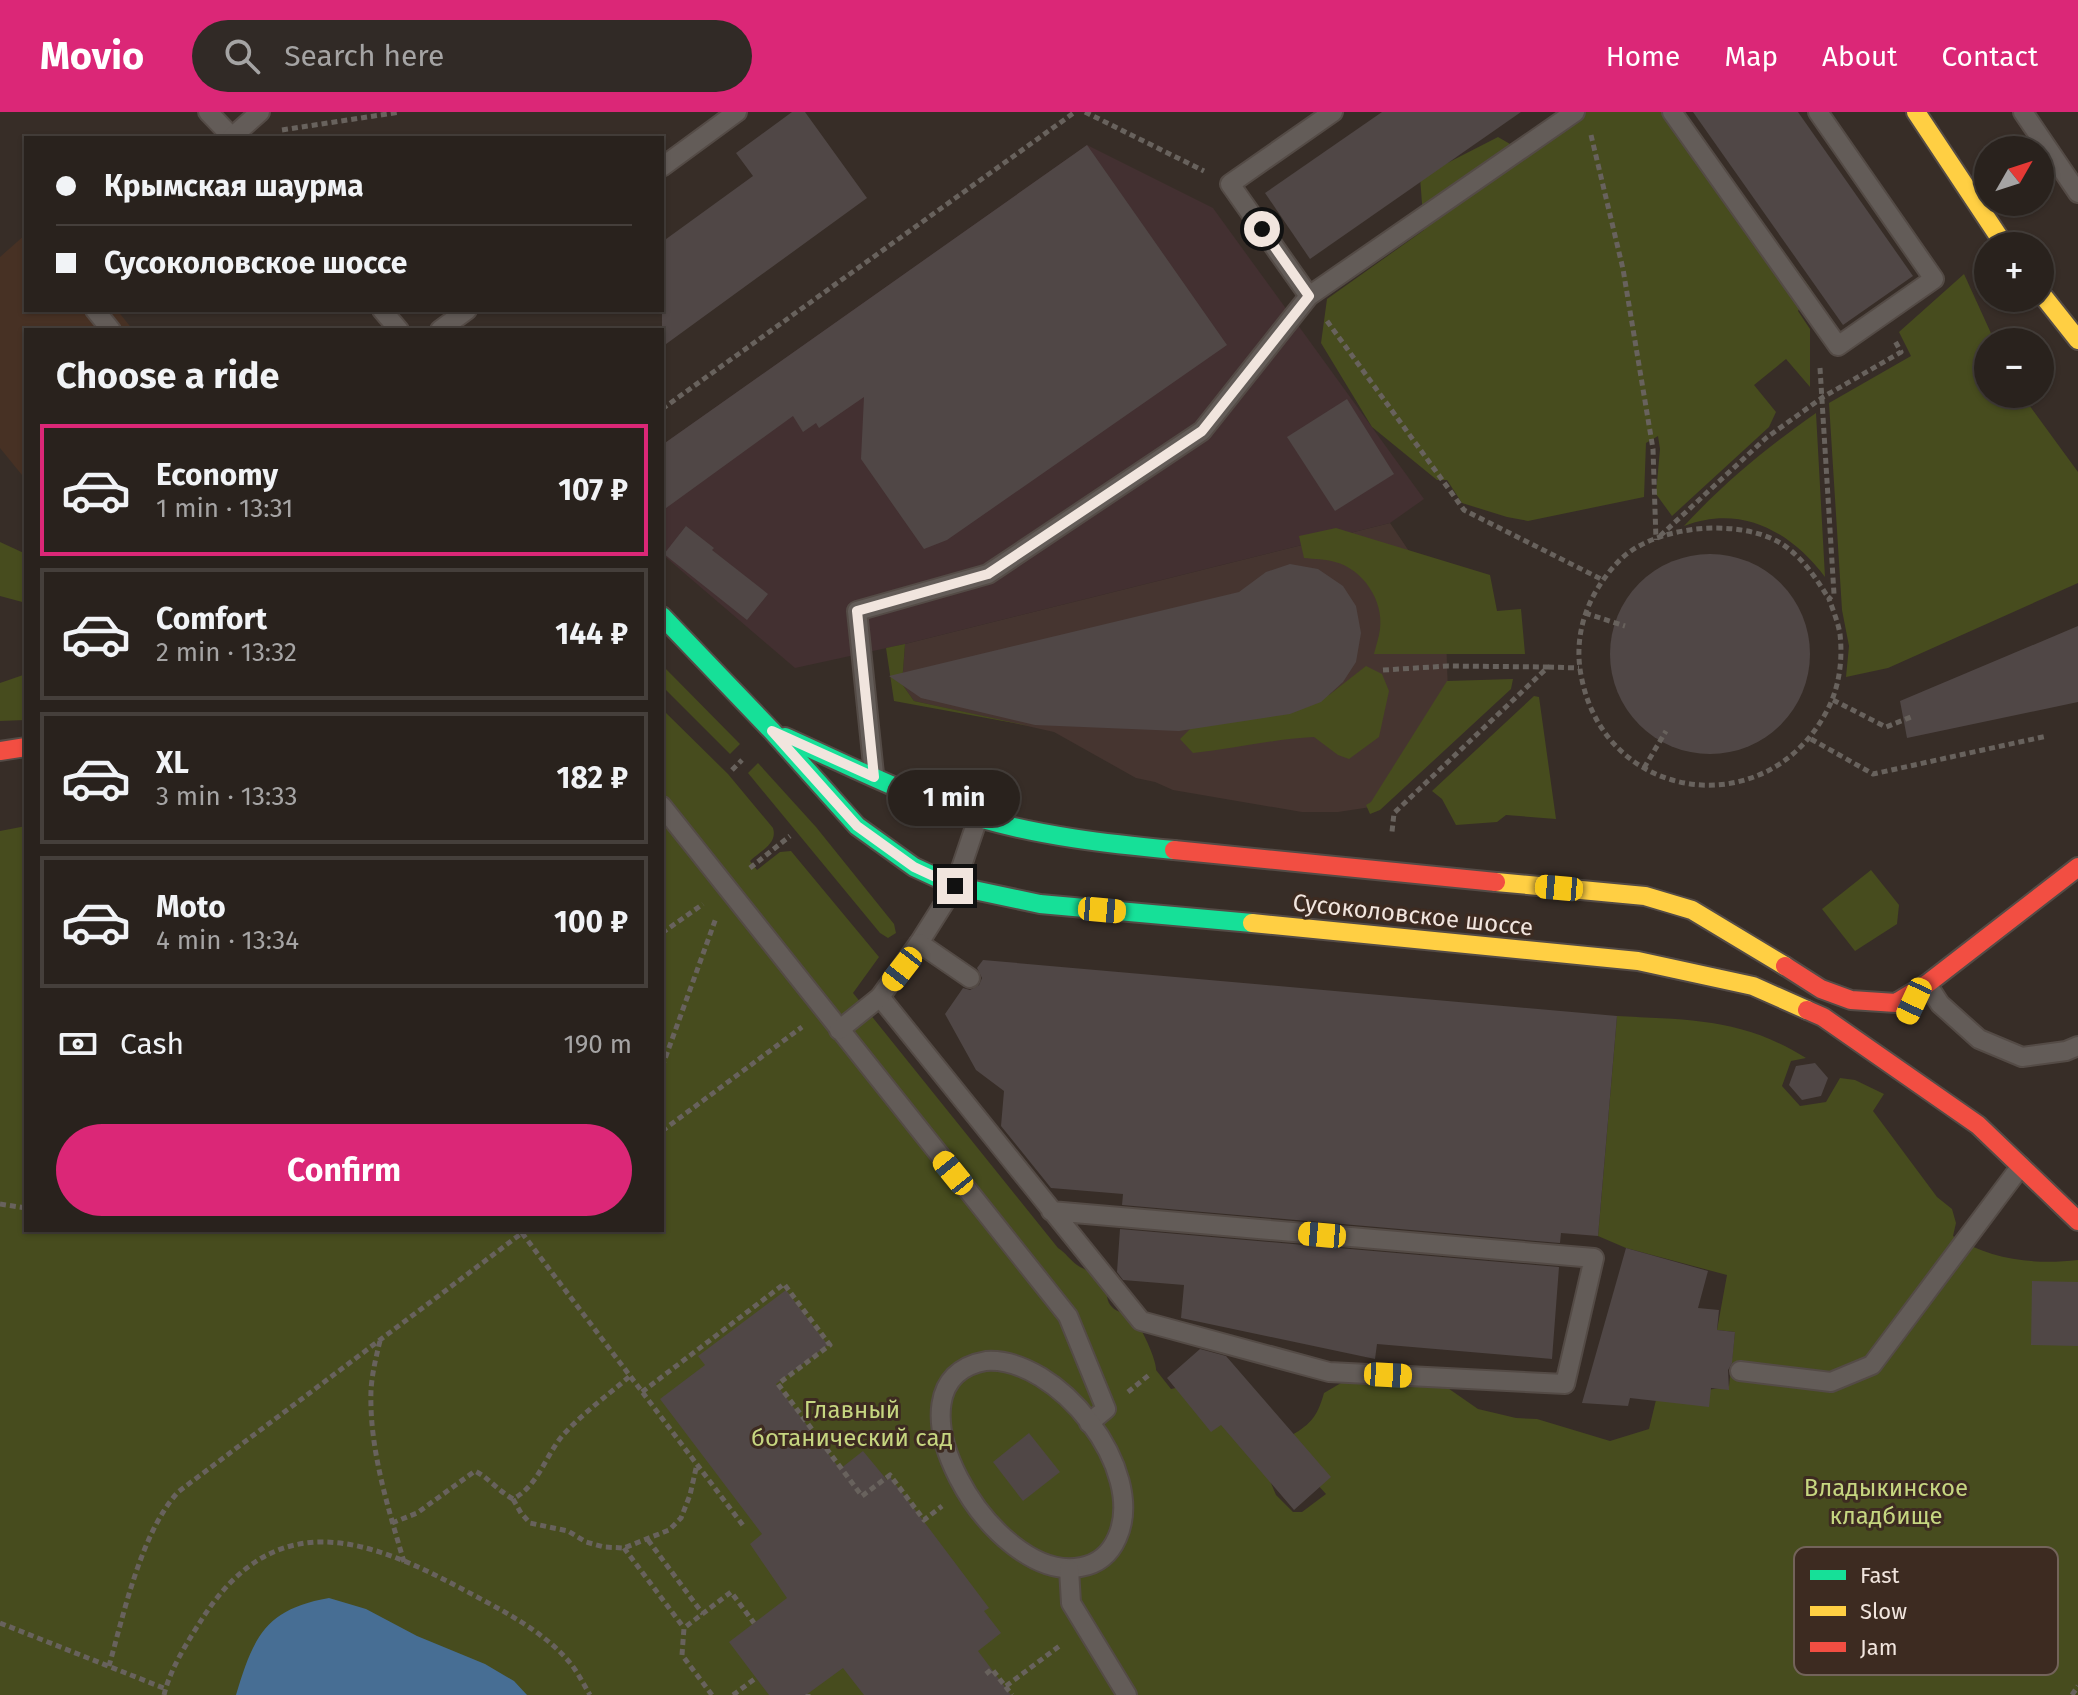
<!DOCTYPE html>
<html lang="en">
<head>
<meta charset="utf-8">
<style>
  :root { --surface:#29221d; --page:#312a26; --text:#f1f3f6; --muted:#a5a4a4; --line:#453f3b; --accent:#db2777 }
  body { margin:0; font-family:"Fira Sans",sans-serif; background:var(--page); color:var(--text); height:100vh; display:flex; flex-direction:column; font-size:30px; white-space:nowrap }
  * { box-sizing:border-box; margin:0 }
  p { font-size:26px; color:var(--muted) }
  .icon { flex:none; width:44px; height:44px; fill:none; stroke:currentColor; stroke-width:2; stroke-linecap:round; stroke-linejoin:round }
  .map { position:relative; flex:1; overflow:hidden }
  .sheet { position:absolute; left:24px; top:216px; width:640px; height:904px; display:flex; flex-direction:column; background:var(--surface); border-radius:0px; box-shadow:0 2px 6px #0004,0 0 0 2px var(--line) }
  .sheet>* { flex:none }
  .hud { position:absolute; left:24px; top:24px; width:640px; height:176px; border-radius:0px; box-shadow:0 2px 6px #0004,0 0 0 2px var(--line); display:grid; align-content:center; height:176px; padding:0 32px; background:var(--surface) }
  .needle { width:52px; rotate:51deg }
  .buttons { position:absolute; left:1974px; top:24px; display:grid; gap:16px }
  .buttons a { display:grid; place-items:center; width:80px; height:80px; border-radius:50%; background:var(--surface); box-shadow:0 2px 6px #0004,0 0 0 2px var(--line); font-size:40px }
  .end { position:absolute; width:36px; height:36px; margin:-18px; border:10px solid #f1e5de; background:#111; box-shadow:0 0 0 4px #111 }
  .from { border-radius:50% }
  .bubble { position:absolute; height:56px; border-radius:28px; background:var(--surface); box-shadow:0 2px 6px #0004,0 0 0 2px var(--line); font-size:26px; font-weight:700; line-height:56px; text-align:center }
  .car { position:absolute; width:24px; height:48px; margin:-24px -12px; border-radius:10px; box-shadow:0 0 6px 2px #0007; background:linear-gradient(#f5c518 24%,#345 0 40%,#f5c518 0 76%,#345 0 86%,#f5c518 0) }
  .hud b { display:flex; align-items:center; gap:28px; height:76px; font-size:30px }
  .hud b+b { border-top:2px solid var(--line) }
  .hud i { width:20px; height:20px; background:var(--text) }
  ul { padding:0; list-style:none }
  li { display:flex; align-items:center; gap:24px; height:132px; margin:0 16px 12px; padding:0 16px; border:4px solid var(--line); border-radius:0px }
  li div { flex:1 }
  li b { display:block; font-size:30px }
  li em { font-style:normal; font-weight:700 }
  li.active { border-color:var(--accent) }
  li>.icon { width:72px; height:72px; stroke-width:1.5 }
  h2 { padding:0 32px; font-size:36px; line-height:96px }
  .pay { display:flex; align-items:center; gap:20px; height:88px; padding:0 32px; font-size:30px }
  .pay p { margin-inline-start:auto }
  .cta { display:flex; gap:16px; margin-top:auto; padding:16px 32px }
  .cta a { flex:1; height:92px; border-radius:48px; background:var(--accent); color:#fff; font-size:32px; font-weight:700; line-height:92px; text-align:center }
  header { display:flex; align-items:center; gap:48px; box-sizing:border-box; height:112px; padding:0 40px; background:var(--accent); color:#fff }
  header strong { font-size:38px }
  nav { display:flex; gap:44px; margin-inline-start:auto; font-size:28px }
  .search { width:560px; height:72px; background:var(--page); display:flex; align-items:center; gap:20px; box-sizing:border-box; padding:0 28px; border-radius:44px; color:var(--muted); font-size:30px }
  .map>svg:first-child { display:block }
</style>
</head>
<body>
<header>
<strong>Movio</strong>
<div class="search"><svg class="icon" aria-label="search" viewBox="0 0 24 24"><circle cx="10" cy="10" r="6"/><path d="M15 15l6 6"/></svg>Search here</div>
<nav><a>Home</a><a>Map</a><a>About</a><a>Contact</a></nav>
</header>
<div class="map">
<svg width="2078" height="1583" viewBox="0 0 2078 1583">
  <rect width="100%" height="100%" fill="#372d27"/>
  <path fill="#463530" d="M1390,411L1417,451L1446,524L1448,581L1371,695L1338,700H1302L1173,678L1155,670L1136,666L1054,620L914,589L902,572L905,532Z"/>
  <path fill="#433031" d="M1087,33L1213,96L1424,387L1390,411L905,532L795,556L662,442V333Z"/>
  <path fill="#473124" d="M26,122V198H117L133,218H26V368L0,336V145Z"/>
  <g fill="#474c1e">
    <path d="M1584,0H1681L1811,177L1798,199L1810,217V275L1786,247L1754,273L1776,300L1769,315L1672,404L1656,382L1660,337L1658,324L1646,331L1644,385L1528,409L1507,405L1462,391L1447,368H1437L1372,315L1321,231L1327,187L1424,118L1420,65L1498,25L1529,43L1581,8Z"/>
    <path d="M1964,162L1995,230H1988V282H2021L2078,360V471L1888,556L1846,565L1849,534L1842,498L1829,291L1911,244L1899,220Z"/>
    <path d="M1816,301L1825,465C1790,419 1741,392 1684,414C1727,368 1765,337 1816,301Z"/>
    <path d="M1336,416L1490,463L1497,499L1521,497L1525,542H1374C1376,534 1379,525 1380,517C1384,489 1363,457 1335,450C1326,447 1314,447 1304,446L1299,424Z"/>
    <path d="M0,430L26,442V491L0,484Z"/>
    <path d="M905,532L902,572L914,589L1030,614L894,589L886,536Z"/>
    <path d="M662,553L740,632L730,642L662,574Z"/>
    <path d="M1366,554L1382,562L1389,579L1379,625L1349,647L1338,643L1314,625C1273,627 1234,637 1193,641L1180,627L1194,613L1329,583Z"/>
    <path d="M26,562V608L0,609V571Z"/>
    <path d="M1513,567L1511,577L1380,698L1370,702L1366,693L1371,690L1447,569Z"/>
    <path d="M1534,584L1539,585L1556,707L1506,703L1497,710L1456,713L1442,687L1432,679Z"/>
    <path d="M662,597L728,662L773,716C778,732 760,739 750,749L757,758L780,740L791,739L879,845L853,881L1058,1136C1065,1140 1070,1148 1077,1153C1088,1160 1100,1163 1105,1177C1108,1183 1106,1189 1112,1195C1117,1201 1128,1201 1134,1207C1141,1214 1157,1249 1156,1258L1171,1277L1185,1274L1257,1338L1276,1383L1293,1400H1302L1326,1382L1316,1371L1287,1326C1310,1313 1317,1306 1324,1281L1341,1271L1362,1268L1442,1272L1478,1297L1516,1306L1537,1307L1610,1329L1649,1317L1656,1288L1729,1274L1735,1220L1717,1218L1727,1163L1626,1136L1598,1124L1617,904C1690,908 1742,906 1806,946L1791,949L1782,974L1800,994L1826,990L1840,966L1855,968L1884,982L1873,999L1937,1085L1952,1097L1956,1111L1953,1124C1991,1148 2034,1153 2078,1148V1583H0V719L26,714V1118H662Z"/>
    <path d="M758,651L816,715L894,812L896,821L888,826L880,821L748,661Z"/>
    <path d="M1871,758L1899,793L1897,812L1855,839L1822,797Z"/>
  </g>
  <path fill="#476e94" d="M329,1486L366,1497L417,1524L485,1552L514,1569L527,1583H236C253,1526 265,1497 329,1486Z"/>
  <g fill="#504746">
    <path d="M792,0H805L867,86L662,235V130L753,64L736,41Z"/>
    <path d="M1382,0H1521L1310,147L1265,81Z"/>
    <path d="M1693,0H1798L1913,164L1843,213Z"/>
    <path d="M1087,33L1227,233L947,428L924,437L861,347L864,285L819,316L816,311L803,320L793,304L662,399V333Z"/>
    <path d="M1347,287L1394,362L1335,399L1287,325Z"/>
    <path d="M686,414L714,436L712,438L768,482L747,508L664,442Z"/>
    <circle cx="1710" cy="542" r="100"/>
    <path d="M1290,452L1318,457L1343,474L1356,494L1361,521L1356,550L1343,570L1321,590L1290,602L1179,619L1035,613L921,586L889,564L1239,480L1266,460Z"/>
    <path d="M2078,514V590L1907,626L1900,589Z"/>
    <path d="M983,848L1617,904L1598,1124L1561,1121L1560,1131L1122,1093L1123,1082L1051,1076L1001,1014L1004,979L976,958L945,902L963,876L970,878L979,873L982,866L977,856Z"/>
    <path d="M1815,951L1828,966L1821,984L1802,988L1789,973L1796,954Z"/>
    <path d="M1120,1117L1559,1155L1552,1247L1377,1232L1375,1247L1181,1206L1184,1173L1123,1168L1117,1160Z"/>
    <path d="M1626,1136L1708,1159L1698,1196L1719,1198L1717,1218L1735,1220L1732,1251L1728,1258L1729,1278L1711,1276L1709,1295L1630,1286L1628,1294L1582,1291Z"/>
    <path d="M2032,1169L2078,1170V1234L2031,1233Z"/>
    <path d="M786,1178L828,1233L776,1272L840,1357L863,1339L887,1368L890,1365L916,1399L989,1496L984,1499L1001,1521L978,1539L1011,1583H864L843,1556L806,1583H769L729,1530L787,1486L750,1432L762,1422L660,1287L705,1253L698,1244Z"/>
    <path d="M1200,1237L1226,1244L1331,1365L1294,1398L1221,1313L1211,1320L1167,1266Z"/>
    <path d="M1029,1321L1060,1360L1023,1389L993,1350Z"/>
  </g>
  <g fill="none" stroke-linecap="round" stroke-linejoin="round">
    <g stroke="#544b46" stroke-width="22">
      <g id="lane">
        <path d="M208,0L233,26"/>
        <path d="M1672,0L1838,234L1934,167L1818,0"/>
        <path d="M2023,0L2078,81"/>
        <path d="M232,25L260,0"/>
        <path d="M662,55L737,0"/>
        <path d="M1309,184L1230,72L1333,0"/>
        <path d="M95,198L111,218"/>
        <path d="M382,198L399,218"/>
        <path d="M440,218L467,198"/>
        <path d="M874,662L857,499L988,462L1202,319L1309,184L1575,0"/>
        <path d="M662,694L1068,1204L1106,1297L1089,1311"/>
        <path d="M978,706L955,774L919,831L880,885L1141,1209L1329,1260L1565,1272L1594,1146L1051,1099"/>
        <path d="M919,831L970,866"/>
        <path d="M1927,872L1940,892L1979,927L2022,945L2066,939L2078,934"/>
        <path d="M839,918L880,885"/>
        <path d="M986,1249C1057,1244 1148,1358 1117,1426C1110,1442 1098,1452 1081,1455C992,1473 875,1268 986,1249Z"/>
        <path d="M1740,1259L1831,1270L1872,1253L2021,1054"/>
        <path d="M1069,1457L1071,1491L1127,1583"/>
      </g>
    </g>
    <g stroke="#544b46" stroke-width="22">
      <g id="fast">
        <path d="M662,504L772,619L857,714L914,755L955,774L1040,792L1252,811"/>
        <path d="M785,625C848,653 910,685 976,705C1038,724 1110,732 1174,738"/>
      </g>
    </g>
    <g stroke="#544b46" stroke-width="22">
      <g id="slow">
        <path d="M1916,0L2005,134"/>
        <path d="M2040,180L2078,228"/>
        <path d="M1496,770L1645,784L1692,798L1785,854"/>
        <path d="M1252,811L1638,849L1753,874L1807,898"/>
      </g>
    </g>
    <g stroke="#544b46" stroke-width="22">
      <g id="jam">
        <path d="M0,639L26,635"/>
        <path d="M1174,738L1496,770"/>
        <path d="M1785,854L1821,877L1851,888L1896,891L1927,872L2078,755"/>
        <path d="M1807,898L1823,905L1978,1013L2078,1109"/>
      </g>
    </g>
    <g stroke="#68625d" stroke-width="5" stroke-dasharray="6 4" stroke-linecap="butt">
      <path d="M1085,0L1204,59"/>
      <path d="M282,18L400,0"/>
      <path d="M1591,23L1623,157L1653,337L1656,428"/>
      <path d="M1327,209L1464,398L1601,467"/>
      <path d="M1820,256L1834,482L1829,487C1833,498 1838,510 1840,522C1843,550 1839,579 1824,604C1763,711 1608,690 1582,568C1572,524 1587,483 1617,451C1651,413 1739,405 1782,432C1803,446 1816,466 1829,487"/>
      <path d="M662,297L1075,0"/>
      <path d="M1660,424L1766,326L1823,285L1901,240L1895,229"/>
      <path d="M1585,501L1625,514"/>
      <path d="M1548,555L1579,556"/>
      <path d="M1383,558L1448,554L1548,555L1394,701L1392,720"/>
      <path d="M1833,588L1886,615L1911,605"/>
      <path d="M1811,627L1873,662L2047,624"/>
      <path d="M1644,656L1666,619"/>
      <path d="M732,658L742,648"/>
      <path d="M750,756L790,724"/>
      <path d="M662,821L703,792"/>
      <path d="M662,955L716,806"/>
      <path d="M662,1019L802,915"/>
      <path d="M0,1092L26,1096"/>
      <path d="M522,1121L745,1416"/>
      <path d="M380,1229C376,1245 372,1262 371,1278C369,1337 388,1395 404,1450"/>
      <path d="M642,1280L784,1172L830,1233L778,1272L862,1384L890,1363L924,1408L942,1394"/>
      <path d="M1128,1280L1149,1263"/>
      <path d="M513,1387L521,1401L530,1411L568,1419L586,1430L604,1435L624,1436L669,1418L681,1406L690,1383L697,1352"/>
      <path d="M392,1411L417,1401L475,1359C489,1366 497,1378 513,1387C539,1373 545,1344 563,1323C583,1301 608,1283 630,1264"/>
      <path d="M648,1428L703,1502"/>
      <path d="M624,1436L684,1516"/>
      <path d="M0,1511L166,1577"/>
      <path d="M109,1554C124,1501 141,1421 178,1380L526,1118"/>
      <path d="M986,1562L992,1557L1012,1583"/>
      <path d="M1006,1574L1062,1532"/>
      <path d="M808,1582V1583"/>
      <path d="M164,1583C170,1557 188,1529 202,1507C275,1393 366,1425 466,1479C503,1499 544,1519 571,1552C578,1561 584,1573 590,1583"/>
      <path d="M712,1583L682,1543L684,1516L731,1480L754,1511"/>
      <path d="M733,1583L756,1566"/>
      <path d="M2072,1583L2078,1574"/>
    </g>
    <use href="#lane" stroke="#635c58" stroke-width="18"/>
    <use href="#fast" stroke="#16e098" stroke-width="18"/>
    <use href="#slow" stroke="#ffcf43" stroke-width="18"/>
    <use href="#jam" stroke="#f24e42" stroke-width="18"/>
  </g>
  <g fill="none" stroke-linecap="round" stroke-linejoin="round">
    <path stroke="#f1e5de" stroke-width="10" d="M955,774L914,755L857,714L772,619L874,665L857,499L988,462L1202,319L1309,184L1262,117"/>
  </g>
  <g text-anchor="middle" stroke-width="6" stroke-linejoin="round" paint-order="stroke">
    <g font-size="24" fill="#f1e5de" stroke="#3d2b21">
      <text transform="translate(1413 803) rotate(6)" y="8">Сусоколовское шоссе</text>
    </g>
    <g font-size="24" fill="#c6d680" stroke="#3d2b21">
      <text x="852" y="1306">Главный<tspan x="852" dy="28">ботанический сад</tspan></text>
      <text x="1886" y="1384">Владыкинское<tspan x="1886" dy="28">кладбище</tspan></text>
    </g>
  </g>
  <rect x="1794" y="1435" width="264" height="128" rx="12" fill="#3d2b21" stroke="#73635a" stroke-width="2"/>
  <rect x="1810" y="1458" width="36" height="10" fill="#16e098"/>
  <rect x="1810" y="1494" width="36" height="10" fill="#ffcf43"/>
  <rect x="1810" y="1530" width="36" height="10" fill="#f24e42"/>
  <g font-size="22" fill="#f1e5de">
    <text x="1860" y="1471">Fast</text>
    <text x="1860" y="1507">Slow</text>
    <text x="1860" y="1543">Jam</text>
  </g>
</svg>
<div class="buttons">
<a><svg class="needle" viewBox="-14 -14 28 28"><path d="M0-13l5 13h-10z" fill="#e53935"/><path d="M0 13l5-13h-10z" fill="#a5a4a4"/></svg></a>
<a>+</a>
<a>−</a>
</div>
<i class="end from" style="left:1262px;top:117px"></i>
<i class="end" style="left:955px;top:774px"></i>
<div class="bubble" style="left:888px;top:658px;width:132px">1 min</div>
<i class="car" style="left:1559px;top:776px;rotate:275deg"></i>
<i class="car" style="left:1102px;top:798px;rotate:95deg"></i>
<i class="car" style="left:902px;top:857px;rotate:218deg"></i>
<i class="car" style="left:1914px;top:889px;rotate:205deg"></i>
<i class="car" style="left:953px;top:1061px;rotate:321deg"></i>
<i class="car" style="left:1322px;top:1123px;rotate:275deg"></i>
<i class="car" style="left:1388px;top:1263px;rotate:93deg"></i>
<div class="hud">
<b><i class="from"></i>Крымская шаурма</b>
<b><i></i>Сусоколовское шоссе</b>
</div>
<section class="sheet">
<h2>Choose a ride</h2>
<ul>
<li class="active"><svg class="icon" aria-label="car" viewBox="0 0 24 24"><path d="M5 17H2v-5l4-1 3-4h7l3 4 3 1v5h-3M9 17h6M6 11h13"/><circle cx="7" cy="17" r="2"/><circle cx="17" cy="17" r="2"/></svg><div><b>Economy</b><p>1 min · 13:31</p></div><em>107 ₽</em></li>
<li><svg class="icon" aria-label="car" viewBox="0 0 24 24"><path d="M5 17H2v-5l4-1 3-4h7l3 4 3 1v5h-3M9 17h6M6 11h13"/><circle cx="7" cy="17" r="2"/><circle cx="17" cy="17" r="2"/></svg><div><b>Comfort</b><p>2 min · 13:32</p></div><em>144 ₽</em></li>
<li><svg class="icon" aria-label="car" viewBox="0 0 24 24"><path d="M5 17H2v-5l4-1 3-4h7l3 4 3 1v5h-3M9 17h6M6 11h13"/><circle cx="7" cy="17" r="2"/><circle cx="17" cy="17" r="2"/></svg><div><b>XL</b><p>3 min · 13:33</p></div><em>182 ₽</em></li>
<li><svg class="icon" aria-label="car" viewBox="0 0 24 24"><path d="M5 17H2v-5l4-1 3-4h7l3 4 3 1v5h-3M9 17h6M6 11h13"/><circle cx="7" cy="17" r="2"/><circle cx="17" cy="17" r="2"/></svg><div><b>Moto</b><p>4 min · 13:34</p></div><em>100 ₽</em></li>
</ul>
<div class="pay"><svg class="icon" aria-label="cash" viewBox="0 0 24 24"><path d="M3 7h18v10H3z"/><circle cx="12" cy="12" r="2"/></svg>Cash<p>190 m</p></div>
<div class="cta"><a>Confirm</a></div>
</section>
</div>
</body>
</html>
